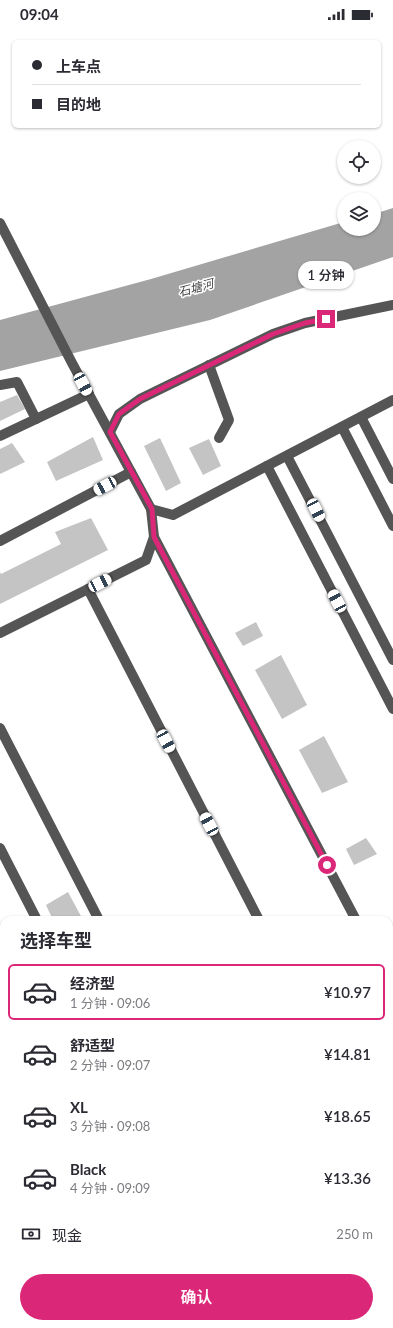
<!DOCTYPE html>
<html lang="zh">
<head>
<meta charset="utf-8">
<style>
  :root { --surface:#fff; --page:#f2f2f3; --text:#2b2b33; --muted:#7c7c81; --line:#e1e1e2; --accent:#db2777 }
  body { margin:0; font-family:Lato,"Noto Sans SC",sans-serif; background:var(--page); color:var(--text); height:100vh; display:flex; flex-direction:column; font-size:15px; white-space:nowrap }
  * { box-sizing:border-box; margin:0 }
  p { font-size:13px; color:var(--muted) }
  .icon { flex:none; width:22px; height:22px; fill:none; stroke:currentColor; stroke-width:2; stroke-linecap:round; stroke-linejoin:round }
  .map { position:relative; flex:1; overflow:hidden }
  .sheet { position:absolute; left:0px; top:888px; width:393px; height:412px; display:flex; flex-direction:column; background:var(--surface); border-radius:12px 12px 0 0; box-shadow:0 1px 3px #0004 }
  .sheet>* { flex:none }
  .guide { position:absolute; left:12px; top:12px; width:369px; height:88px; border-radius:6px; box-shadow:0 1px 3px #0004; display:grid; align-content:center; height:88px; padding:0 20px; background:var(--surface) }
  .tools { position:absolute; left:337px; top:112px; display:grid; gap:8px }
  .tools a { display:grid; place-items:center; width:44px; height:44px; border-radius:50%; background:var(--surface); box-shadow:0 1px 3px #0004; font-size:20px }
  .end { position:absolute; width:18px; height:18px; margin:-9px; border:5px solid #db2777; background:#fff; box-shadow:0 0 0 2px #fff }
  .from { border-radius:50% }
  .bubble { position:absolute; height:28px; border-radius:14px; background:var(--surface); box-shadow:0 1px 3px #0004; font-size:13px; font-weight:600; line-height:28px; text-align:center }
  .car { position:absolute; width:12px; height:24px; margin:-12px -6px; border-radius:5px; box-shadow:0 0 3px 1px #0007; background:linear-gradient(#fff 24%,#345 0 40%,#fff 0 76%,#345 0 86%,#fff 0) }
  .guide b { display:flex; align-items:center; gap:14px; height:38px; font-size:15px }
  .guide b+b { border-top:1px solid var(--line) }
  .guide i { width:10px; height:10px; background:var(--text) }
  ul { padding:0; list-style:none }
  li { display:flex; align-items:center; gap:12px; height:56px; margin:0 8px 6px; padding:0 12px; border:2px solid transparent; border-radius:6px }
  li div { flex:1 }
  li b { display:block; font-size:15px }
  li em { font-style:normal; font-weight:600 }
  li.on { border-color:var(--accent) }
  li>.icon { width:36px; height:36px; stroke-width:1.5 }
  h2 { padding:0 20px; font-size:18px; line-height:48px }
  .pay { display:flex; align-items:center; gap:10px; height:44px; padding:0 20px; font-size:15px }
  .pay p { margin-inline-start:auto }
  .cta { display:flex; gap:8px; margin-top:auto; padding:8px 20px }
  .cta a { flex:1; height:46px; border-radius:24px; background:var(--accent); color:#fff; font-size:16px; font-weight:600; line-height:46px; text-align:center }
  .status { display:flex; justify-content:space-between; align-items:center; height:28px; padding:0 20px; background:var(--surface); direction:ltr }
  .status svg { height:11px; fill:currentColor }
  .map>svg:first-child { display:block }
</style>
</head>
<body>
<div class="status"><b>09:04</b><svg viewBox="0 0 49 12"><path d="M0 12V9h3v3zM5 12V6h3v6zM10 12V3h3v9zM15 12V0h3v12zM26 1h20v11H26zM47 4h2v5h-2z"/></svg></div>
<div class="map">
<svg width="393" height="1300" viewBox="0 0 393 1300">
  <rect width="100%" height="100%" fill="#fff"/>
  <g fill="#a3a3a3">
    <path d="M393,180V229L210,292L0,343V292L151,251L344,194V201H374V186Z"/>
    <path d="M393,1028V1295H389V1030Z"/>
    <path d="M0,1295L85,1296L89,1300H0Z"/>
    <path d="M162,1296H262L263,1300H162Z"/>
  </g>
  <g fill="#c4c4c4">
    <path d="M17,367L25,381L0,393V374Z"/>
    <path d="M93,409L103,432L56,453L47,434Z"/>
    <path d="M160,410L181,455L166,463L144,418Z"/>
    <path d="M209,411L221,438L203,447L189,420Z"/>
    <path d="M12,415L25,434L0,446V421Z"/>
    <path d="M91,490L108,522L0,576V544L1,546L61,516L55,504Z"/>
    <path d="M256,594L263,608L243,618L235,605Z"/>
    <path d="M281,627L307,677L282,691L255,642Z"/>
    <path d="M324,708L348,754L322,765L299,722Z"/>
    <path d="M366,810L377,826L354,837L346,821Z"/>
    <path d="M68,864L83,892H53L46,877Z"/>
  </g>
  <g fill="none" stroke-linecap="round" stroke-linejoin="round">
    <g stroke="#555" stroke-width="10">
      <path d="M0,195L72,335L151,481L154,509L146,532L0,605"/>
      <path d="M209,337L229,392L219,410"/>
      <path d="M0,357L17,354L36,391L89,366"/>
      <path d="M361,389L393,451"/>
      <path d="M342,399L393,498"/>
      <path d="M110,404L119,386L140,371L273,306L305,295L393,277"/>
      <path d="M0,408L36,391"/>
      <path d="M287,428L393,632"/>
      <path d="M267,438L393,681"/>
      <path d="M151,481L173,487L393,372"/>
      <path d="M154,509L356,892"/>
      <path d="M0,513L131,444"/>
      <path d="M88,561L259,892"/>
      <path d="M0,700L99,892"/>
      <path d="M0,820L37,892"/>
      <path d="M389,955L393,963"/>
      <path d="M389,981L393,979"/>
      <path d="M0,1120L4,1128"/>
      <path d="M0,1281L4,1282"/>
      <path d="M124,1296L126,1300"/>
    </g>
  </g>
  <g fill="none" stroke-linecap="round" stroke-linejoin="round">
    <path stroke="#db2777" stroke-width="5" d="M326,291L305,295L273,306L140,371L119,386L110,404L152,481L154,509L327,837"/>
  </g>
  <g text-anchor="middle" stroke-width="3" stroke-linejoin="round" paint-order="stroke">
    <g font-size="12" font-style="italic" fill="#444" stroke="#fff">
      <text transform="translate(196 260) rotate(-15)" y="4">石塘河</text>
    </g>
  </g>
</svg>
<div class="tools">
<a><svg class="icon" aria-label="locate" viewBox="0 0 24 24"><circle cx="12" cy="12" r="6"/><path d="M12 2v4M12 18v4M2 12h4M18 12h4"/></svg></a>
<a><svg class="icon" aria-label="layers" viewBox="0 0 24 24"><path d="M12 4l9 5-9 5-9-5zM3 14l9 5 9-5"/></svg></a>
</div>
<i class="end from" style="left:327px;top:837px"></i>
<i class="end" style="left:326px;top:291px"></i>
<div class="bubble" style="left:298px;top:233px;width:56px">1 分钟</div>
<i class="car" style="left:83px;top:356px;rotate:152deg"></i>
<i class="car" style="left:105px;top:458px;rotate:242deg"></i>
<i class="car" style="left:316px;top:482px;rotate:153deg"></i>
<i class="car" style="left:100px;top:555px;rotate:63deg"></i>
<i class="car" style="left:337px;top:573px;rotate:332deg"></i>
<i class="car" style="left:166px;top:713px;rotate:152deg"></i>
<i class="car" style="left:209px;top:796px;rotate:332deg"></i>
<div class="guide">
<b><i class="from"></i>上车点</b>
<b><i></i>目的地</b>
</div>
<section class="sheet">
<h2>选择车型</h2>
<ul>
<li class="on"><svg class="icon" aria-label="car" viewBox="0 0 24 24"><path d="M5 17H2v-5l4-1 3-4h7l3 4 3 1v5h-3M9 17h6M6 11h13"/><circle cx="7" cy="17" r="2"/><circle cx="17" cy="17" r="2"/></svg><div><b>经济型</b><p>1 分钟 · 09:06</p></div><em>¥10.97</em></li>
<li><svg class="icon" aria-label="car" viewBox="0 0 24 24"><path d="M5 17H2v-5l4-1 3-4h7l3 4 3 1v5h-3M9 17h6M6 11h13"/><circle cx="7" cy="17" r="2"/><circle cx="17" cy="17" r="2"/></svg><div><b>舒适型</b><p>2 分钟 · 09:07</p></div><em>¥14.81</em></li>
<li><svg class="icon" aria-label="car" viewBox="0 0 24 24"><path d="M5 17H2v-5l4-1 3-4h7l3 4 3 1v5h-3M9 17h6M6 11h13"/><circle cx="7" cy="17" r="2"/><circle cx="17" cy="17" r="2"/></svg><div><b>XL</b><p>3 分钟 · 09:08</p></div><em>¥18.65</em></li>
<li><svg class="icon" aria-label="car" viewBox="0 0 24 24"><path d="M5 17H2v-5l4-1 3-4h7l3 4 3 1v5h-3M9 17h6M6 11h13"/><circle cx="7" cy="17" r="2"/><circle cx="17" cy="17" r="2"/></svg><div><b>Black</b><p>4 分钟 · 09:09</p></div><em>¥13.36</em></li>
</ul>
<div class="pay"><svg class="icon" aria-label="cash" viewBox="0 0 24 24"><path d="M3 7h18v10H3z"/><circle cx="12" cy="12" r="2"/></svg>现金<p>250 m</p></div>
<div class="cta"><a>确认</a></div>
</section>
</div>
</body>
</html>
